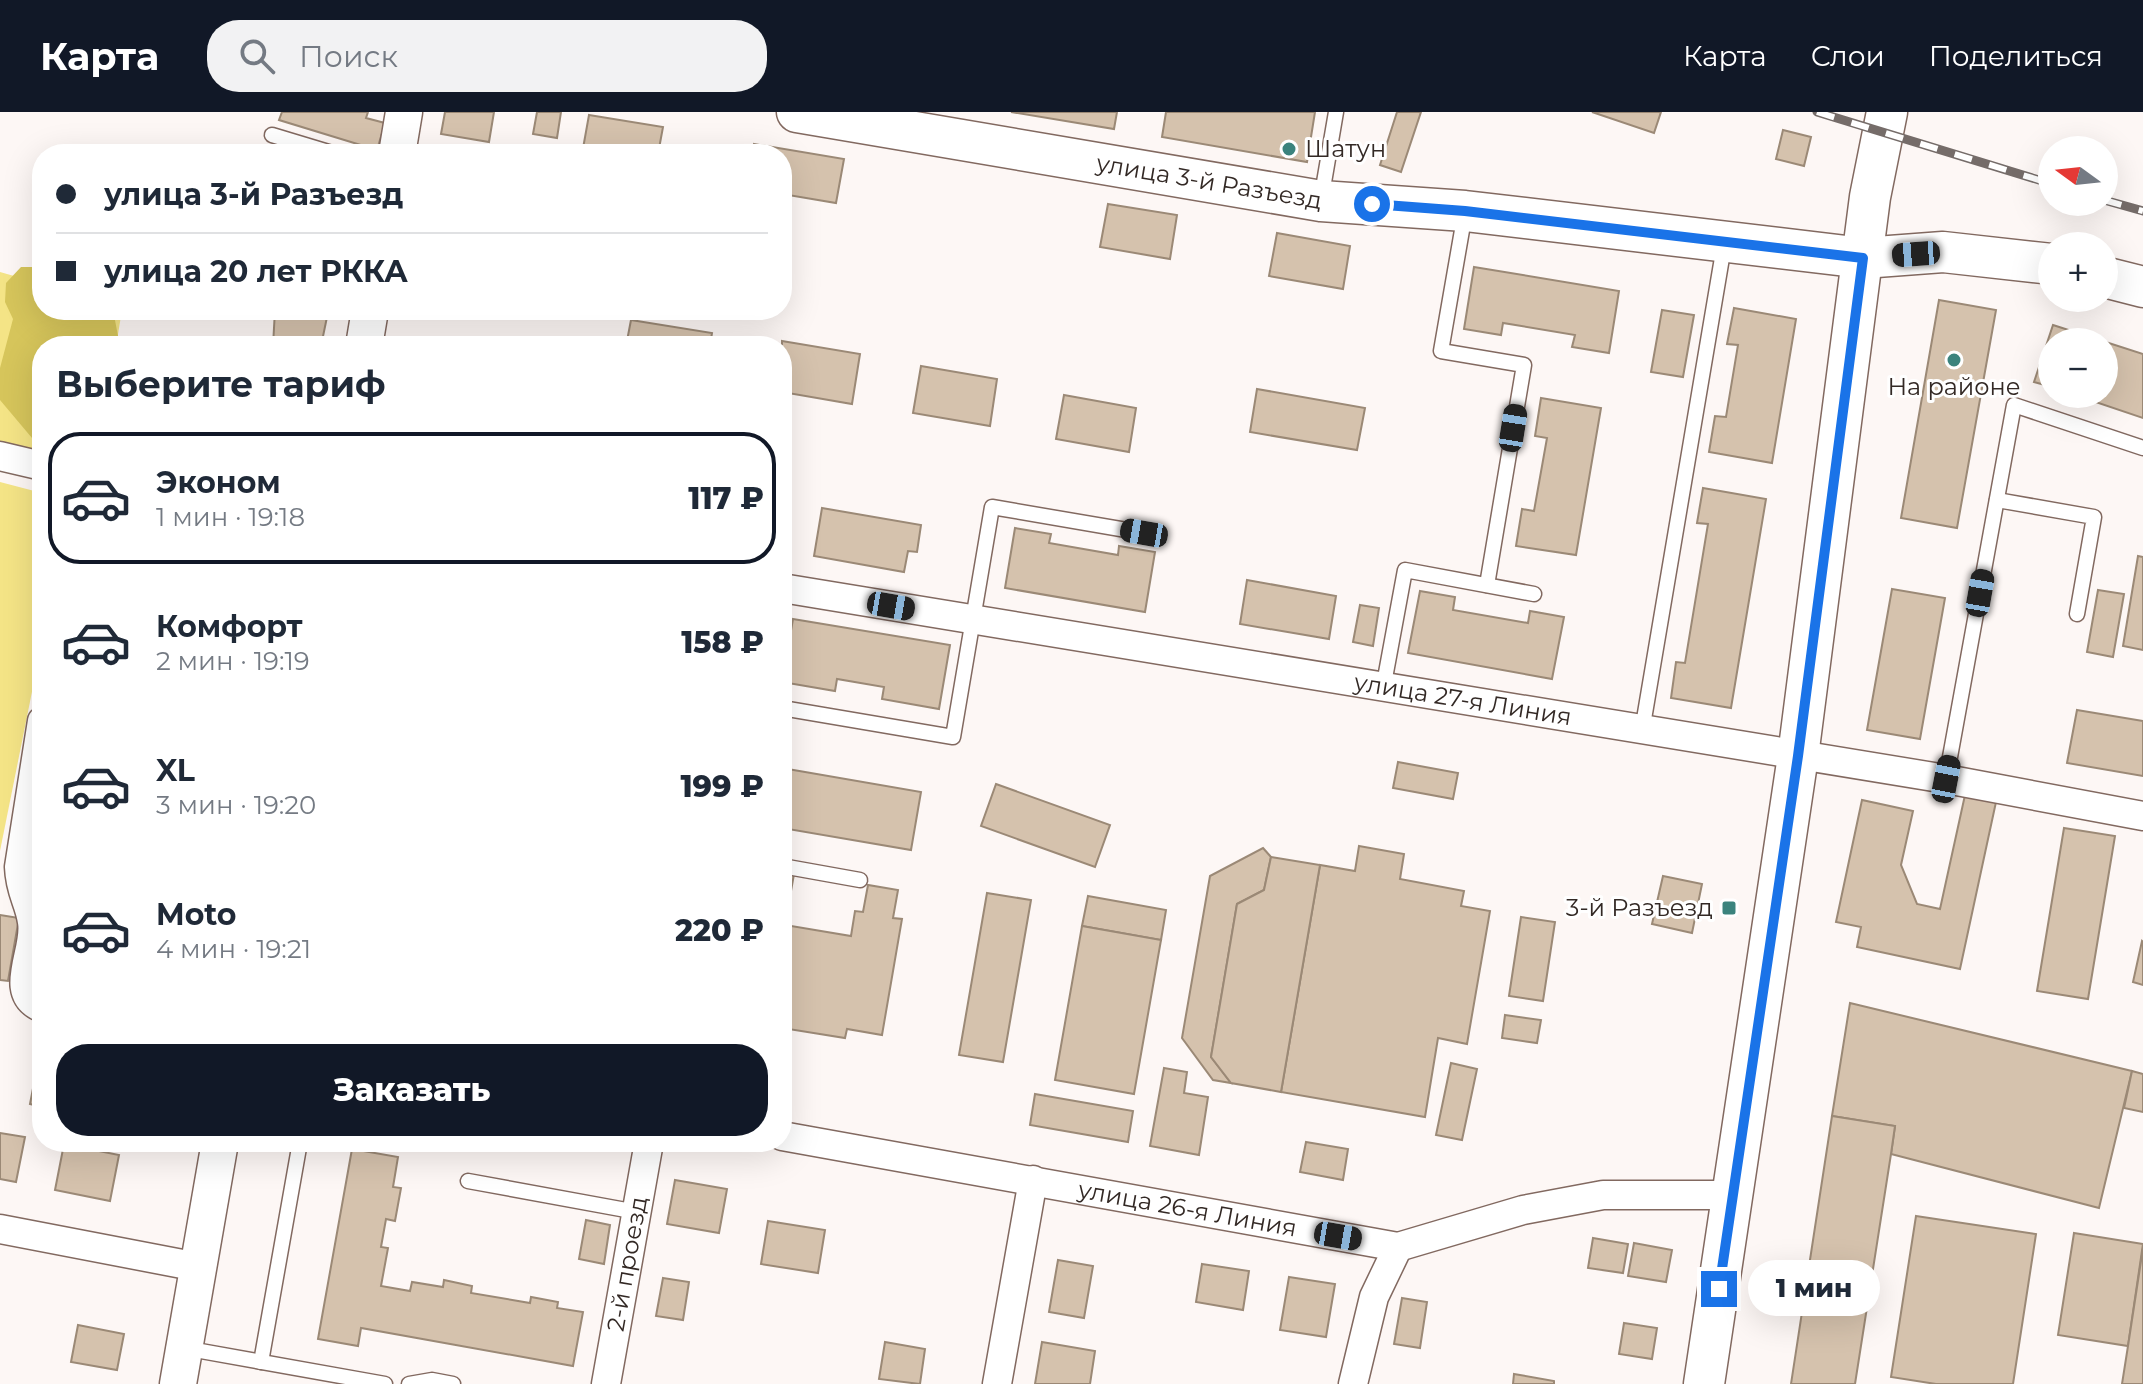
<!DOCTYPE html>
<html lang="ru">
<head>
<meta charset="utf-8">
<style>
  :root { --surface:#fff; --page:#f2f2f3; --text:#1f2937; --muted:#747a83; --line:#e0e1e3; --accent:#111827 }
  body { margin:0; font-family:Montserrat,sans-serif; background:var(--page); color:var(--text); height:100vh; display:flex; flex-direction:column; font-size:30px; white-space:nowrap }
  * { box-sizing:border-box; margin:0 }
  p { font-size:26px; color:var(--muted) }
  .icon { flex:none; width:44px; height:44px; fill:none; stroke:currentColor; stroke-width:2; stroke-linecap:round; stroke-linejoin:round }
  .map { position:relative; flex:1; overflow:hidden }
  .drawer { position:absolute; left:32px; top:224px; width:760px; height:816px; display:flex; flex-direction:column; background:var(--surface); border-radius:32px; box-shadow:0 8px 32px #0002 }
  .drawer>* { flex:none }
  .guide { position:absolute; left:32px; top:32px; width:760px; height:176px; border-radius:32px; box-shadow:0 8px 32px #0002; display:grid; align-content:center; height:176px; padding:0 24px; background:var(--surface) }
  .needle { width:52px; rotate:285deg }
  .fabs { position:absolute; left:2038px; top:24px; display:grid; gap:16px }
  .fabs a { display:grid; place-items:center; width:80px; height:80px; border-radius:50%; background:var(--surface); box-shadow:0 8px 32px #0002; font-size:40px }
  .end { position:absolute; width:36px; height:36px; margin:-18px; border:10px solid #1a73e8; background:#fff; box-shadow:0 0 0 4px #fff }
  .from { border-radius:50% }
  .bubble { position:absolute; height:56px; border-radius:28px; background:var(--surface); box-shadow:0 8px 32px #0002; font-size:26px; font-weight:800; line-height:56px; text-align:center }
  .car { position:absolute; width:24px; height:48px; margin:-24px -12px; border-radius:10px; box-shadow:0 0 6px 2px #0007; background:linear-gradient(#222 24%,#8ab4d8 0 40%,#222 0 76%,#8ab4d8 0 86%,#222 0) }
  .guide b { display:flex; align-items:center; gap:28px; height:76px; font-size:30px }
  .guide b+b { border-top:2px solid var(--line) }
  .guide i { width:20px; height:20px; background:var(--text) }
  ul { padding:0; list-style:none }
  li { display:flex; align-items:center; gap:24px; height:132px; margin:0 16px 12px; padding:0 8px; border:4px solid transparent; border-radius:32px }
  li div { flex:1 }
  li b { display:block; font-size:30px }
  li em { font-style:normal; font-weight:800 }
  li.current { border-color:var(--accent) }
  li>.icon { width:72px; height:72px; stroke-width:1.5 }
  h2 { padding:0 24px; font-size:36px; line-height:96px }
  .button { display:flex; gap:16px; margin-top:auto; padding:16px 24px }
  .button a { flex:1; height:92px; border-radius:32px; background:var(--accent); color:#fff; font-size:32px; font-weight:800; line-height:92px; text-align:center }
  header { display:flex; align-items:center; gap:48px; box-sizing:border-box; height:112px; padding:0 40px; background:var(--accent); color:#fff }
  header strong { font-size:38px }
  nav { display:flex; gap:44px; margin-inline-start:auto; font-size:28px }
  .search { width:560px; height:72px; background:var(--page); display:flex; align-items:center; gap:20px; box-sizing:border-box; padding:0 28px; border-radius:32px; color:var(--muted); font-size:30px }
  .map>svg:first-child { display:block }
</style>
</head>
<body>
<header>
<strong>Карта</strong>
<div class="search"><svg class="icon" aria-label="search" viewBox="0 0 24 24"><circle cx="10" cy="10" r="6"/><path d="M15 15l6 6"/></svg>Поиск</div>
<nav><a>Карта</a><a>Слои</a><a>Поделиться</a></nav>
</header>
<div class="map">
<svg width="2143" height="1272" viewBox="0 0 2143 1272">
  <rect width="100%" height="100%" fill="#fdf7f5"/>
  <g fill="#f4e486">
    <path d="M0,160L42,172V198H122L116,234H42V344L0,333Z"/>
    <path d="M0,370L42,381V530L0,739Z"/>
  </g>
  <path fill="#d6c55b" d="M21,155H42V198H113L120,234H42V332L32,326L0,288V256L13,207L5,190L6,171Z"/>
  <g fill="#d5c2ad" stroke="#9b8976" stroke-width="2">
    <path d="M282,0H368L366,6L385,11L377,38L279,8Z"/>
    <path d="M445,0H494L489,30L441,22Z"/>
    <path d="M537,0H561L557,26L533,22Z"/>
    <path d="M1011,0H1117L1114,17Z"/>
    <path d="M1166,0H1315L1307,50L1162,25Z"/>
    <path d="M1397,0H1421L1401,60L1380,53Z"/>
    <path d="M1592,0H1661L1654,21Z"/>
    <path d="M589,3L663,15L658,42H582Z"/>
    <path d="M1783,18L1811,25L1804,54L1776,47Z"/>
    <path d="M754,32L844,47L836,91L782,82V42H752Z"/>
    <path d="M1108,92L1177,103L1170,147L1100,135Z"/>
    <path d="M1277,121L1350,134L1343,177L1269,164Z"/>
    <path d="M1474,155L1619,179L1609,241L1572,235L1575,223L1503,211L1501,223L1464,217Z"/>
    <path d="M1939,188L1996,198L1957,416L1901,406Z"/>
    <path d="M1734,196L1796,207L1772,351L1709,340L1715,304L1726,305L1738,233L1727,232Z"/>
    <path d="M275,198H304V201L327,205L321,234H273Z"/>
    <path d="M1662,198L1694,203L1683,265L1651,260Z"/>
    <path d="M631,208L712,221L710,234H626Z"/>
    <path d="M2053,213L2143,242V306L2072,282H2104V230H2052V275L2034,270Z"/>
    <path d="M422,227L463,234H421Z"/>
    <path d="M782,229L860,242L852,292L782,280Z"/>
    <path d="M921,254L997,267L990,314L913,301Z"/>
    <path d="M1257,277L1365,296L1357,338L1250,320Z"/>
    <path d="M1064,283L1136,296L1129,340L1056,327Z"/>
    <path d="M1541,286L1601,296L1576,443L1516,434L1522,397L1534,399L1547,326L1535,324Z"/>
    <path d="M1703,376L1766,387L1731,596L1671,586L1676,550L1685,551L1708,412L1697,411Z"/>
    <path d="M822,396L921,413L917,440L908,439L904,460L814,444Z"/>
    <path d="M1015,416L1051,422L1049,431L1118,443L1119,434L1155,440L1145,500L1005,476Z"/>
    <path d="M2138,444L2143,445V538L2123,534Z"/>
    <path d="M1247,468L1336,484L1329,527L1240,512Z"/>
    <path d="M1892,477L1945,486L1920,627L1867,618Z"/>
    <path d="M2098,478L2124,482L2113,545L2087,540Z"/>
    <path d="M1420,479L1455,485L1453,498L1528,511L1530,499L1564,505L1552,567L1408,541Z"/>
    <path d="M1360,493L1379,496L1373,534L1353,530Z"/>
    <path d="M793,507L950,533L939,597L882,587L884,575L837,567L835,579L782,570Z"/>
    <path d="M2077,598L2143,609V664L2067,651Z"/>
    <path d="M1398,650L1458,661L1453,687L1393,676Z"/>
    <path d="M782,656L921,680L911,738L782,716Z"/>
    <path d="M996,672L1110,713L1095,755L981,714Z"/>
    <path d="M1965,683L1996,690L1960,857L1857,835L1861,815L1836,810L1862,688L1913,699L1901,753L1917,792L1940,797Z"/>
    <path d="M2064,716L2115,724L2088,887L2037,879Z"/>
    <path d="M1359,734L1404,742L1400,767L1464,779L1461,794L1490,799L1467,932L1438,926L1425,1005L1281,980L1320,753L1355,759Z"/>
    <path d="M1263,736L1271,745L1264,778L1237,792L1211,945L1231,971L1213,968L1182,926L1210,764Z"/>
    <path d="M1271,745L1320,753L1281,980L1231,971L1211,945L1237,792L1264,778Z"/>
    <path d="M782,760L794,762L785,813L851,824L855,799L863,800L868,773L898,778L893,806L902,807L882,923L847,917L845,926L782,916Z"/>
    <path d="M1663,764L1702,772L1692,821L1652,812Z"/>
    <path d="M987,781L1031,788L1003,950L959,943Z"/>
    <path d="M1088,784L1166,798L1161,828L1082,814Z"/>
    <path d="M0,803L19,806L8,869L0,868Z"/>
    <path d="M1521,805L1555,810L1543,889L1509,884Z"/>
    <path d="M1082,814L1161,828L1134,982L1055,968Z"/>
    <path d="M2142,829L2143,830V873L2133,870Z"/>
    <path d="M1850,891L2132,959L2099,1096L1891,1042L1895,1014L1832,1004Z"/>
    <path d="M1505,903L1541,908L1537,931L1502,926Z"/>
    <path d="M40,940H42V995L30,992Z"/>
    <path d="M1451,951L1477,957L1462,1028L1436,1023Z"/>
    <path d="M1164,956L1187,960L1184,981L1208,985L1199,1043L1150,1034Z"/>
    <path d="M2132,959L2143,962V1000L2124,996Z"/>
    <path d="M1035,982L1133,999L1128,1030L1030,1013Z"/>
    <path d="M1832,1004L1895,1014L1891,1042L1855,1272H1791Z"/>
    <path d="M0,1021L25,1025L16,1070L0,1067Z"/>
    <path d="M1306,1030L1348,1037L1343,1068L1300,1060Z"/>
    <path d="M64,1032L119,1043L110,1089L55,1078Z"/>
    <path d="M352,1037L398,1045L393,1075L401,1076L395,1109L386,1107L381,1135L388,1136L381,1174L410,1179L412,1170L443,1175L444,1168L472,1174L471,1181L530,1191L531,1185L558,1190L557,1196L583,1200L573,1254L361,1216L358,1234L318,1227Z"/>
    <path d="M675,1068L727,1077L719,1121L667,1112Z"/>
    <path d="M1916,1104L2036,1122L2013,1272H1936L1891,1265Z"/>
    <path d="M586,1108L610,1113L604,1152L579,1147Z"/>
    <path d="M768,1109L825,1118L818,1161L761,1152Z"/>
    <path d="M2074,1121L2143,1132L2128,1234L2058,1223Z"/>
    <path d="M1593,1126L1628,1132L1623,1161L1588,1156Z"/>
    <path d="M1634,1131L1672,1138L1666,1170L1628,1164Z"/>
    <path d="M2143,1136V1272H2122L2128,1234Z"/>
    <path d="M1058,1148L1093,1154L1084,1206L1049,1200Z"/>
    <path d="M1202,1152L1249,1159L1243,1198L1196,1190Z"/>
    <path d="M1289,1165L1335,1172L1326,1225L1280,1218Z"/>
    <path d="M663,1166L689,1170L683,1208L656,1204Z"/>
    <path d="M1402,1186L1427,1190L1420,1236L1394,1232Z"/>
    <path d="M1624,1211L1657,1216L1652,1247L1619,1242Z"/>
    <path d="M78,1213L124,1222L117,1258L71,1250Z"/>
    <path d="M885,1230L925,1237L920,1272L879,1267Z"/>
    <path d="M1042,1230L1095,1239L1090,1272H1035Z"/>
    <path d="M1514,1262L1554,1269V1272H1513Z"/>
  </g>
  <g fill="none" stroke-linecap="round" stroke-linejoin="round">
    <g stroke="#826960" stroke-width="17">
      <g id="service">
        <path d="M272,23L335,42"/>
        <path d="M1321,88L1336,0"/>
        <path d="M1465,101L1441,239L1524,253L1487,473"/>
        <path d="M1997,388L2094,405L2077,502"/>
        <path d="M1383,577L1405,458L1534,482"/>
        <path d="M782,596L953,625L992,395L1144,421"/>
        <path d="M1642,619L1724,134"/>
        <path d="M1946,667L2014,293L2143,336"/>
        <path d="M782,754L860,768"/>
        <path d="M468,1069L637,1100"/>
        <path d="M184,1236L385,1272"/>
        <path d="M261,1250L300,1030"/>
        <path d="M409,1272L432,1268L453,1272"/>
      </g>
    </g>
    <g stroke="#826960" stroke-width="31">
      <g id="minor">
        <path d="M0,344L42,354"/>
        <path id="s1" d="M782,476L1946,667L2143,704"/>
        <path d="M42,609L19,755C20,781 29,789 32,810C37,839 6,881 42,896"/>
        <path id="s2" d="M782,1024L1398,1135L1523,1098L1603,1083H1733"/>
        <path d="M0,1117L198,1155"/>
        <path id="s3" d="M606,1272L649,1030"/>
        <path d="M997,1272L1033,1068"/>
        <path d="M1353,1272L1374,1185L1398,1135"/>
      </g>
    </g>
    <g stroke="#826960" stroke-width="39">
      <g id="tertiary">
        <path d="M397,42L404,0"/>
        <path d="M364,234L370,198"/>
        <path d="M178,1272L220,1030"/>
      </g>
    </g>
    <g stroke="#826960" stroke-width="43">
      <g id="secondary">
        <path id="s4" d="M797,0L1321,89L1465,99L1863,146L1943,140L2052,152"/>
        <path d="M2104,165L2143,175"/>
        <path d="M1704,1272L1798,644L1870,85L1887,0"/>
      </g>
    </g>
    <use href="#service" stroke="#fff" stroke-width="14"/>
    <use href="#minor" stroke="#fff" stroke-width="28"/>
    <use href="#tertiary" stroke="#fff" stroke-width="36"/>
    <use href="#secondary" stroke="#fff" stroke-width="40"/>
    <g stroke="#756c69" stroke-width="9">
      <g id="rail">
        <path d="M1817,0L2052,72"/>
        <path d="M2104,88L2143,99"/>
      </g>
    </g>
    <use href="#rail" stroke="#fff" stroke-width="6" stroke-dasharray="18" stroke-linecap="butt"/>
  </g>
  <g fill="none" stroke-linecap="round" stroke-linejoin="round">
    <path stroke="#1a73e8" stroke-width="10" d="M1372,92L1465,99L1863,146L1798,644L1719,1177"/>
  </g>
  <g fill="#3b837d" stroke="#fff" stroke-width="3">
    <circle cx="1289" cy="37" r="8"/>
    <circle cx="1954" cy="248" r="8"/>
    <rect x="1721" y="788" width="16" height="16" rx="4"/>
  </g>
  <g text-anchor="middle" stroke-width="6" stroke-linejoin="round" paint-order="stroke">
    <g font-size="24" fill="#332925" stroke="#fff" text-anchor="start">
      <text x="1305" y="45">Шатун</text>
      <text x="1954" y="283" text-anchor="middle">На районе</text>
      <text x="1713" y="804" text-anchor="end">3-й Разъезд</text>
    </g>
    <g font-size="24" fill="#332925" stroke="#fff">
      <text dy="8" stroke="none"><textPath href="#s4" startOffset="418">улица 3-й Разъезд</textPath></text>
      <text dy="8" stroke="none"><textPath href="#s1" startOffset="690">улица 27-я Линия</textPath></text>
      <text dy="8" stroke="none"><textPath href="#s2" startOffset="412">улица 26-я Линия</textPath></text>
      <text dy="8" stroke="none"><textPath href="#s3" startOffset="122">2-й проезд</textPath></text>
    </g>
  </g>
</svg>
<div class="fabs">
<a><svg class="needle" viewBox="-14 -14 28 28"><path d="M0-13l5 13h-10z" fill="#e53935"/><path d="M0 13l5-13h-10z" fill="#747a83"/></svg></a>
<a>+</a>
<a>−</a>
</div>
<i class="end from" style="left:1372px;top:92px"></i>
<i class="end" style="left:1719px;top:1177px"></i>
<div class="bubble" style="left:1748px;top:1148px;width:132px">1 мин</div>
<i class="car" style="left:1916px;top:142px;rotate:266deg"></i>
<i class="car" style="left:1513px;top:316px;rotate:9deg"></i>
<i class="car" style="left:1144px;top:421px;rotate:280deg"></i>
<i class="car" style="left:1980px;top:481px;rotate:10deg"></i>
<i class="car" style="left:891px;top:494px;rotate:100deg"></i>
<i class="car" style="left:1946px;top:667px;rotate:11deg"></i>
<i class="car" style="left:1338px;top:1124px;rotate:100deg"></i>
<div class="guide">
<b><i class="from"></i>улица 3-й Разъезд</b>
<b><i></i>улица 20 лет РККА</b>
</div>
<section class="drawer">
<h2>Выберите тариф</h2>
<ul>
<li class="current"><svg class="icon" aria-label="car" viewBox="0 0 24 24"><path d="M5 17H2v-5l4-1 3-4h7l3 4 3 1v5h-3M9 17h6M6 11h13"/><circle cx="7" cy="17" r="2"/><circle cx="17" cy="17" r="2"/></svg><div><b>Эконом</b><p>1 мин · 19:18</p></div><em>117 ₽</em></li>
<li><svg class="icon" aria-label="car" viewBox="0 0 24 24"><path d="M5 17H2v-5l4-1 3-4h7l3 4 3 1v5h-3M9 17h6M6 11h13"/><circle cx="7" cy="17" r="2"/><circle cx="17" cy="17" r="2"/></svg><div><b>Комфорт</b><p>2 мин · 19:19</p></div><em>158 ₽</em></li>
<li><svg class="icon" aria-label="car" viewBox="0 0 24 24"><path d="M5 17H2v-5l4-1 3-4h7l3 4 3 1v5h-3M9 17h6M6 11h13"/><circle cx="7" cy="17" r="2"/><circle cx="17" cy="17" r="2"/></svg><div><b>XL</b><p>3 мин · 19:20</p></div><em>199 ₽</em></li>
<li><svg class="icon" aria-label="car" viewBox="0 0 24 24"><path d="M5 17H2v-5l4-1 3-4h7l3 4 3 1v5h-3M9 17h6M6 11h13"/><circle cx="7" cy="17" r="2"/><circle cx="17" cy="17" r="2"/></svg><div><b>Moto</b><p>4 мин · 19:21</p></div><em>220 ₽</em></li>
</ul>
<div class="button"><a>Заказать</a></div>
</section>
</div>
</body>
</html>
